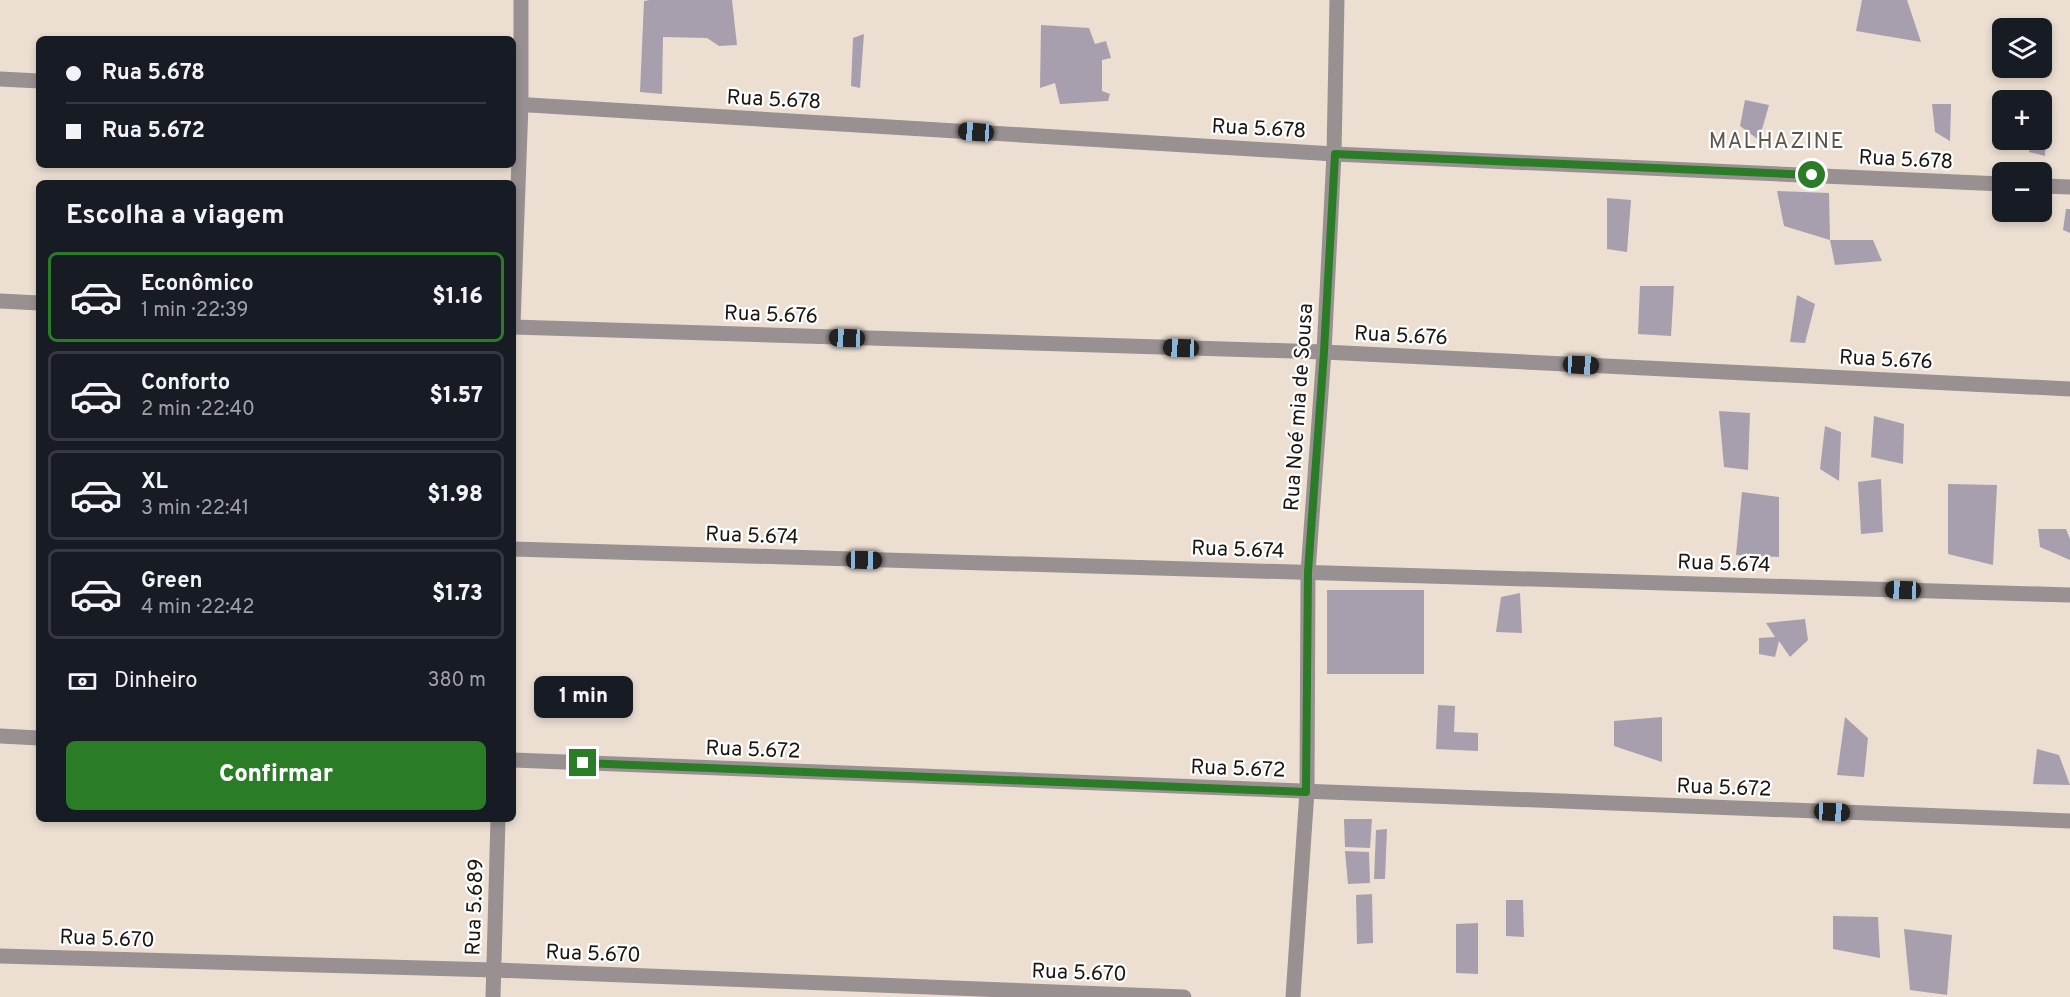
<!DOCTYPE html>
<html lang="pt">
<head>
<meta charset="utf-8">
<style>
  :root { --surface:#171b24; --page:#242831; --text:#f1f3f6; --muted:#9ea1a6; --line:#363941; --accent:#2b7c27 }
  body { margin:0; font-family:Overpass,sans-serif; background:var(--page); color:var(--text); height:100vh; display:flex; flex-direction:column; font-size:22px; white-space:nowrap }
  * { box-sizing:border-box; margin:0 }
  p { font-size:20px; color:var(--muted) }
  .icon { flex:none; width:33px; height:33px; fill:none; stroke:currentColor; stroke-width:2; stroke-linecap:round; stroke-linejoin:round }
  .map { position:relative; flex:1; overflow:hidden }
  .side { position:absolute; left:36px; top:180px; width:480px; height:642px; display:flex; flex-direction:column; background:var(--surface); border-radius:9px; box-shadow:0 3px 9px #0003 }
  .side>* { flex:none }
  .banner { position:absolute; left:36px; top:36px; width:480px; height:132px; border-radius:9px; box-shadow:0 3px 9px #0003; display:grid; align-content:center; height:132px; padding:0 30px; background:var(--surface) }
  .tools { position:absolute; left:1992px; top:18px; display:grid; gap:12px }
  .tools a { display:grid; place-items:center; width:60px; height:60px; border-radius:9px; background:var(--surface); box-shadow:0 3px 9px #0003; font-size:30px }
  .end { position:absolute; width:27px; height:27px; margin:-14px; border:8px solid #2b7c27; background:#fff; box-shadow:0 0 0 3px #fff }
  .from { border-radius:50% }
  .bubble { position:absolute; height:42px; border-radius:9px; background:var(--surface); box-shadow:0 3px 9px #0003; font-size:20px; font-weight:800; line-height:42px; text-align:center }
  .car { position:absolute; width:18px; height:36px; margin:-18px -9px; border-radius:8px; box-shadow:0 0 4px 2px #0007; background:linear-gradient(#222 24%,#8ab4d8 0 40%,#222 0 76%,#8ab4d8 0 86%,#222 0) }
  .banner b { display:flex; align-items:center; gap:21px; height:57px; font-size:22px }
  .banner b+b { border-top:2px solid var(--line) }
  .banner i { width:15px; height:15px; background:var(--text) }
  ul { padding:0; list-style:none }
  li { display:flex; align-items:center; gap:18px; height:90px; margin:0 12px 9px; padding:0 18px; border:3px solid var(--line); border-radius:9px }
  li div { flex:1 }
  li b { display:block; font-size:22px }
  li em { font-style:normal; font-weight:800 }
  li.on { border-color:var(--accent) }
  li>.icon { width:54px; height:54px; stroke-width:1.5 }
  h2 { padding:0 30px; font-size:27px; line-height:72px }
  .pay { display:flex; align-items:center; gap:15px; height:66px; padding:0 30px; font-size:22px }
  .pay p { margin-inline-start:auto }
  .action { display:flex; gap:12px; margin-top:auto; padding:12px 30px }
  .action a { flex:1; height:69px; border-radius:9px; background:var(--accent); color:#fff; font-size:24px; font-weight:800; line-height:69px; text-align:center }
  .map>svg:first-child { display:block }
</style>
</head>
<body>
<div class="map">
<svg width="2070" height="997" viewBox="0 0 2070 997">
  <rect width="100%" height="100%" fill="#ecdfd2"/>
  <g fill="#a89fae">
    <path d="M650,0H732L737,45L719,46L707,38L663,37L662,94L640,92L644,1Z"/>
    <path d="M1862,0H1907L1921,42L1856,31Z"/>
    <path d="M1041,25L1089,28L1095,44L1106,41L1111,58L1102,60V91L1110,94L1108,101L1060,104L1055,83L1040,88Z"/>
    <path d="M864,34L860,88L851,86L853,38Z"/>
    <path d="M1745,100L1769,105L1759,140L1740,126Z"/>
    <path d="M2042,103H2046L2045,156L2029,152L2030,140H2042Z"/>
    <path d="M1932,104H1951L1950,141L1935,132Z"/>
    <path d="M1777,191L1829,193L1830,240L1784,226Z"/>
    <path d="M1607,198L1631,200L1627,252L1607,249Z"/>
    <path d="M2066,209H2070V233L2063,230Z"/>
    <path d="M1830,240H1873L1882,261L1835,265Z"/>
    <path d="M1640,286H1674L1671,336L1638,334Z"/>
    <path d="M1797,295L1815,304L1805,343L1790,342Z"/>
    <path d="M1719,411L1750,413L1748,470L1724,467Z"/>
    <path d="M1874,416L1904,424L1903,464L1871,457Z"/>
    <path d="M1825,426L1841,432L1839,481L1820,469Z"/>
    <path d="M1881,479L1883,532L1861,534L1858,482Z"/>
    <path d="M1948,484L1997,485L1993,565L1948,554Z"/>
    <path d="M1742,492L1779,497V557L1736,555Z"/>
    <path d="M2038,529H2066L2070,539V560L2040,547Z"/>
    <rect x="1327" y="590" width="97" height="84"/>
    <path d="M1520,593L1522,633L1496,632L1501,597Z"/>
    <path d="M1805,619L1808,640L1790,657L1779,641L1775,657L1759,654V638L1775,637L1766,623Z"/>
    <path d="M1438,705L1455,706L1454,732L1478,733V751L1436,749Z"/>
    <path d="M1662,717V762L1614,746V721Z"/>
    <path d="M1845,717L1868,738L1864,777L1837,775Z"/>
    <path d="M2037,749L2059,755L2070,785L2033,784Z"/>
    <path d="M1344,819H1372L1370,848L1345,847Z"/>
    <path d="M1387,829L1385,879H1374L1376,830Z"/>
    <path d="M1345,851L1369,852L1370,883L1348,884Z"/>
    <path d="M1372,894L1373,943L1357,944L1356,895Z"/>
    <path d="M1506,900H1523L1524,937L1506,936Z"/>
    <path d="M1833,916L1878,917L1880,958L1833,949Z"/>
    <path d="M1478,923V974L1456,973V924Z"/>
    <path d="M1904,929L1952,935L1947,995L1910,990Z"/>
  </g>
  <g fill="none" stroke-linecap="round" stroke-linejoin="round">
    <g stroke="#999191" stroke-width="15">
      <path d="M0,79L39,81"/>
      <path d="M513,104L1334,154L2002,184"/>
      <path d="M2042,186L2070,187"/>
      <path d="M0,301L39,303"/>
      <path d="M513,324L521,104V0"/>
      <path d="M513,327L1324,352L2070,389"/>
      <path d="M513,549L2070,595"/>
      <path d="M0,736L39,738"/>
      <path d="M513,760L2070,821"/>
      <path d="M0,956L494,970L1184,997"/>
      <path d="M493,997L498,819"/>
      <path d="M1293,997L1307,791L1308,572L1324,352L1334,154L1337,0"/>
    </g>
  </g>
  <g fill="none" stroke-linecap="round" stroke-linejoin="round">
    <path stroke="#2b7c27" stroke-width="8" d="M583,763L1306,792L1308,572L1324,352L1335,154L1812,175"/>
  </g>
  <g text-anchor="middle" stroke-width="4.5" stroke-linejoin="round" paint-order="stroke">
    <g font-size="21" fill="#1a1611" stroke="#fff">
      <text transform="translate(774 99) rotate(3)" y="7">Rua 5.678</text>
      <text transform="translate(1259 128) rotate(3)" y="7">Rua 5.678</text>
      <text transform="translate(1906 159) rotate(3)" y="7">Rua 5.678</text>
      <text transform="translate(771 314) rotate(2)" y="7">Rua 5.676</text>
      <text transform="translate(1401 335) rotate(3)" y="7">Rua 5.676</text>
      <text transform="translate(1886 359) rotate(3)" y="7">Rua 5.676</text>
      <text transform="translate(1298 407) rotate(-86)" y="7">Rua Noé mia de Sousa</text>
      <text transform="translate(752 535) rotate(2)" y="7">Rua 5.674</text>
      <text transform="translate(1238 549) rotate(2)" y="7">Rua 5.674</text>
      <text transform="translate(1724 563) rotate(2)" y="7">Rua 5.674</text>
      <text transform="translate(753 749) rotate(2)" y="7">Rua 5.672</text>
      <text transform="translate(1238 768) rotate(2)" y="7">Rua 5.672</text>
      <text transform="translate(1724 787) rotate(2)" y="7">Rua 5.672</text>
      <text transform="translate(474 907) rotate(-88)" y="7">Rua 5.689</text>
      <text transform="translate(107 938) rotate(2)" y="7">Rua 5.670</text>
      <text transform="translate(593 953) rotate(2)" y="7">Rua 5.670</text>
      <text transform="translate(1079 972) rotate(2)" y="7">Rua 5.670</text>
    </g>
    <g font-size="22" letter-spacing="1.5" fill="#5f554a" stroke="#fff">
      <text x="1777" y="148">MALHAZINE</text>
    </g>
  </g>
</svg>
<div class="tools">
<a><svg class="icon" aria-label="layers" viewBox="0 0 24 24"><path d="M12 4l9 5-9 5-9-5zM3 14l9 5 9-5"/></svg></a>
<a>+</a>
<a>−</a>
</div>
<i class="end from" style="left:1812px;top:175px"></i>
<i class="end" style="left:583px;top:763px"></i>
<div class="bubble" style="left:534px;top:676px;width:99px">1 min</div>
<i class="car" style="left:976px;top:132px;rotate:274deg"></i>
<i class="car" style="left:847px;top:338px;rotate:272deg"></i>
<i class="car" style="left:1181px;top:348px;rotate:272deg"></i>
<i class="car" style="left:1581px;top:365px;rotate:93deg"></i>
<i class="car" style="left:864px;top:560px;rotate:91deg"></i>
<i class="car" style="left:1903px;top:590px;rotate:272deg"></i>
<i class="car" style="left:1832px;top:812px;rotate:93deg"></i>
<div class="banner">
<b><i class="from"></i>Rua 5.678</b>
<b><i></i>Rua 5.672</b>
</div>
<section class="side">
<h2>Escolha a viagem</h2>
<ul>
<li class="on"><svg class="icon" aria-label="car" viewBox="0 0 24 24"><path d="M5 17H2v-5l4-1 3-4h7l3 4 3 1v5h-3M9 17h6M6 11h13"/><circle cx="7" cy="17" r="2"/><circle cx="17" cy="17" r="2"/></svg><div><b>Econômico</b><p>1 min · 22:39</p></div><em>$1.16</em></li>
<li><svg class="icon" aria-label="car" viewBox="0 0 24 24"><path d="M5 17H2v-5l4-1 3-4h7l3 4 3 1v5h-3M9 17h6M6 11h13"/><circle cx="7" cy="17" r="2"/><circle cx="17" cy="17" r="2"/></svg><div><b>Conforto</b><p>2 min · 22:40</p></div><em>$1.57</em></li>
<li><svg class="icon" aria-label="car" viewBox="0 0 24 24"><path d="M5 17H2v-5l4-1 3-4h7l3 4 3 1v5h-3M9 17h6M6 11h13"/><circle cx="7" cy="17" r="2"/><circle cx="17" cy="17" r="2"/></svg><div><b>XL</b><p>3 min · 22:41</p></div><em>$1.98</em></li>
<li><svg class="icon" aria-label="car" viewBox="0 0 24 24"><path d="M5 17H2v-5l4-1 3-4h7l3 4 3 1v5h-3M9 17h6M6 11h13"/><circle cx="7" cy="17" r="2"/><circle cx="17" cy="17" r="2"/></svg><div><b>Green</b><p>4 min · 22:42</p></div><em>$1.73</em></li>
</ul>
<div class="pay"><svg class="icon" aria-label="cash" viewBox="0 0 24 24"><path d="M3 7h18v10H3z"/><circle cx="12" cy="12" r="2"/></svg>Dinheiro<p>380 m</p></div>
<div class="action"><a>Confirmar</a></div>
</section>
</div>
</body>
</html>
